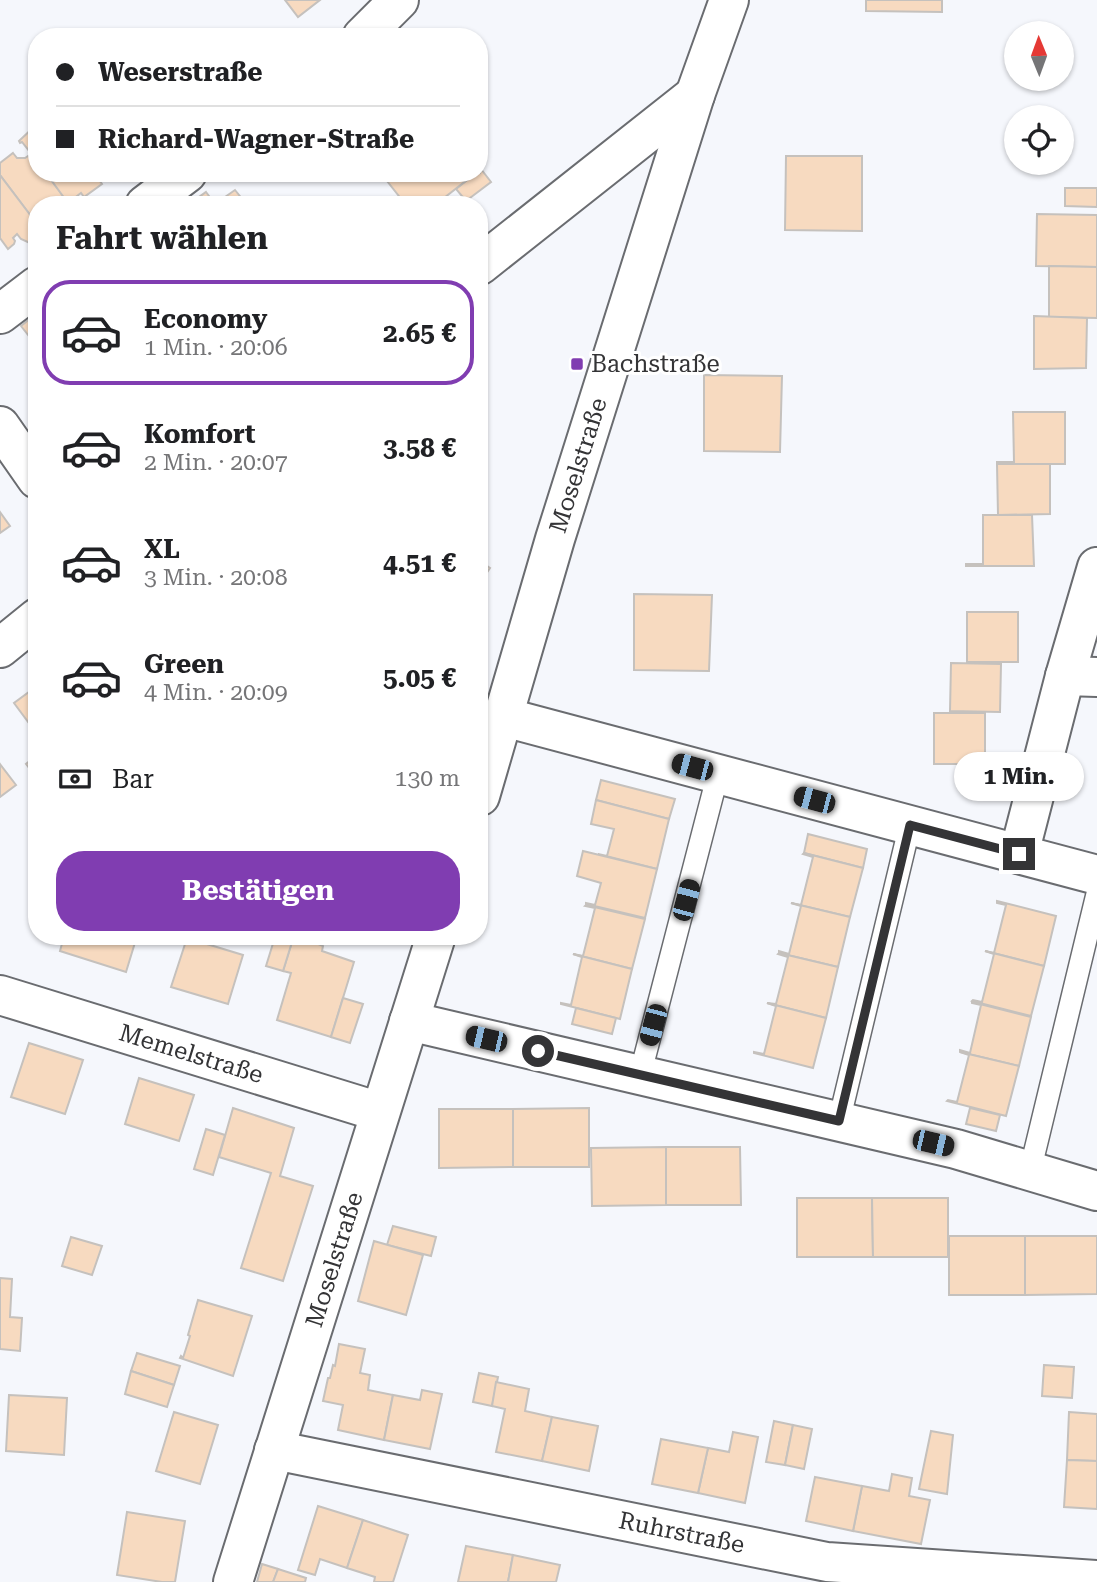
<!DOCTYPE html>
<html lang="de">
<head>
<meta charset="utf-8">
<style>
  :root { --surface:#fff; --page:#f2f2f2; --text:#202124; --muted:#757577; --line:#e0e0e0; --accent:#803db1 }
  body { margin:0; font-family:"Roboto Serif",serif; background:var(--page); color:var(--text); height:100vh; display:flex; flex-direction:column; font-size:26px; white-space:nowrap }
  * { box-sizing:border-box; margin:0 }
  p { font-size:23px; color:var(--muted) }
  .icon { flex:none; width:38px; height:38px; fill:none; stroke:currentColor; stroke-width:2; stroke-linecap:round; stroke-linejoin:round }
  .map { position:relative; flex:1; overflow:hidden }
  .panel { position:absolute; left:28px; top:196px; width:460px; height:749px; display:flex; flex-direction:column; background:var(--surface); border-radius:28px; box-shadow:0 2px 5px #0004 }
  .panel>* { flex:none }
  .top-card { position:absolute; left:28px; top:28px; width:460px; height:154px; border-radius:28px; box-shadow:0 2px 5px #0004; display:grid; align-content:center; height:154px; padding:0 28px; background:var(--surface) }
  .needle { width:46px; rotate:359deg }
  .tools { position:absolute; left:1004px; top:21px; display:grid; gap:14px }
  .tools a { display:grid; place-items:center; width:70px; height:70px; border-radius:50%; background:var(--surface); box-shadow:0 2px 5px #0004; font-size:35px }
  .end { position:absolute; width:32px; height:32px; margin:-16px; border:9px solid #343436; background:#fff; box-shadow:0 0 0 4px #fff }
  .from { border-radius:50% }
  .bubble { position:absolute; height:49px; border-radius:24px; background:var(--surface); box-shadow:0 2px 5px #0004; font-size:23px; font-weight:700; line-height:49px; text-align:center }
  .car { position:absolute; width:21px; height:42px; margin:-21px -10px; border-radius:9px; box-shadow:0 0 5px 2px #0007; background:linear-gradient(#222 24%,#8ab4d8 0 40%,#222 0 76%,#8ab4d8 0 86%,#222 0) }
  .top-card b { display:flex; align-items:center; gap:24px; height:66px; font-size:26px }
  .top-card b+b { border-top:2px solid var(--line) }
  .top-card i { width:18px; height:18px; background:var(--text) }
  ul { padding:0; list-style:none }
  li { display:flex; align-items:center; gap:21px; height:105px; margin:0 14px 10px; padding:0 14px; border:4px solid transparent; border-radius:28px }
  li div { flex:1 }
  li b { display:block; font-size:26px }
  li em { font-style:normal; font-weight:700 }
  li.active { border-color:var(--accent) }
  li>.icon { width:63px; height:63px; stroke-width:1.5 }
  h2 { padding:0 28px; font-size:32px; line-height:84px }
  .pay { display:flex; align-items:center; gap:18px; height:77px; padding:0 28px; font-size:26px }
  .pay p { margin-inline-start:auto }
  .action { display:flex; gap:14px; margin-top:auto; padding:14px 28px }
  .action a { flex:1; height:80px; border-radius:28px; background:var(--accent); color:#fff; font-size:28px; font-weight:700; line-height:80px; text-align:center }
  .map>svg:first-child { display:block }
</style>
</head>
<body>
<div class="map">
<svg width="1097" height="1582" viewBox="0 0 1097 1582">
  <rect width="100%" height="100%" fill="#f5f7fc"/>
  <g fill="#f7dac0" stroke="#c5c1bd" stroke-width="2">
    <path d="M285,0H320L298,17Z"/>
    <path d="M866,0H942V12L866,11Z"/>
    <path d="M36,125L37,126V161L22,142L20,143L19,141Z"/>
    <path d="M13,153L17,158H25L31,154L37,161V173H46L70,205H37V224L0,175V163Z"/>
    <path d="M786,156H862V231L785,230Z"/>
    <path d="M481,169L491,182L466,201L456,189L476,173H480Z"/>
    <path d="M46,173H94L102,184L84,197L81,193L68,203Z"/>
    <path d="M381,173H470L472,176L435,205H406L383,176L381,177L380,176L383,175Z"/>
    <path d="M0,175L37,224V238L30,243L21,239L17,234L13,238L15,241L14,244L8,249L0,238Z"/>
    <path d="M1065,188H1097V207L1065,206Z"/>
    <path d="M235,190L247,205H215V204Z"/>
    <path d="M206,192L215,204L188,205Z"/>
    <path d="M1037,214L1097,215V267L1036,266Z"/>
    <path d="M1049,266L1097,267V318L1049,317Z"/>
    <path d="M37,313V337L32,340L21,326Z"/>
    <path d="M1034,316L1087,318L1086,368L1034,369Z"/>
    <path d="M704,375L782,376L780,452L704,451Z"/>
    <path d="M1013,412H1065V464H997V462H1014Z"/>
    <path d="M997,464H1050V514L998,515Z"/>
    <path d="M0,512L10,526L0,533Z"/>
    <path d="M983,515H1032L1034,566H966V564H983Z"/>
    <path d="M480,561L490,568L480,583Z"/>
    <path d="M634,594L712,595L709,671L634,670Z"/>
    <rect x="967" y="612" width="51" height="50"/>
    <path d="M951,663L1001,664L1000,712L950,711Z"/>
    <path d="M37,686V734L14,703Z"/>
    <rect x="934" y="713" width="51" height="51"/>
    <path d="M37,755V778L26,764Z"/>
    <path d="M0,764L16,785L0,797Z"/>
    <path d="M601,780L675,799L669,819L596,800Z"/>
    <path d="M596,800L669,819L657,869L598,854L607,856L614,829L591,824Z"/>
    <path d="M808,834L867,849L863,868L804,853Z"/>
    <path d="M583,851L657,869L645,918L586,904V903L595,905L601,883L577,876Z"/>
    <path d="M804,853L863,868L850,917L791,903L801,905L813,857L803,854Z"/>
    <path d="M997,901L1056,916L1044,966L985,951L994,953L1006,905L997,903Z"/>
    <path d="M791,903L850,917L838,967L779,953V951L789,954L801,906Z"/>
    <path d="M586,905L645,919L632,969L573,954L583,956L595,908L585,906Z"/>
    <path d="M64,936H137L126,972L60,951Z"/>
    <path d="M320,936L318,944L323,946L322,951L354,962L331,1037L277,1020L291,973L283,971L292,942L275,936Z"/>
    <path d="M275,937L292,942L283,971L266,966Z"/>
    <path d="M187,938L243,955L228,1004L171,987Z"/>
    <path d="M985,951L1044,966L1031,1016L972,1001L973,1000L982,1002L994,954Z"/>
    <path d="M779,953L838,967L826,1018L767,1003L776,1004L788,957L778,954Z"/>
    <path d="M573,954L632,969L620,1019L561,1004V1003L571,1005L582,957Z"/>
    <path d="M343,998L363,1004L350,1043L331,1037Z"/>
    <path d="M972,1002L1031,1017L1019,1066L960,1052V1050L970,1053L981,1005L972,1003Z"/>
    <path d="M767,1003L826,1018L813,1068L754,1053V1052L764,1054L776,1006Z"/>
    <path d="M576,1008L616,1018L612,1034L572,1024Z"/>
    <path d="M29,1043L83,1060L65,1114L11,1097Z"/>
    <path d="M960,1052L1019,1066L1006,1116L947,1101L948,1100L957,1102L969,1055Z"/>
    <path d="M139,1078L194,1095L179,1141L125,1124Z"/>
    <path d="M233,1108L294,1128L280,1176L313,1186L283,1281L241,1268L271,1173L219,1157Z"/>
    <path d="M589,1108V1167H513V1109Z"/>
    <path d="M970,1108L1000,1115L996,1131L966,1124Z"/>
    <path d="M439,1109H513V1167L439,1168Z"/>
    <path d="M206,1129L225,1135L213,1175L194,1169Z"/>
    <path d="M666,1147H740L741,1205H666Z"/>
    <path d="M666,1147V1205L592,1206L591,1148Z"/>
    <path d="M797,1198H872L873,1257H797Z"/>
    <path d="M872,1198H948V1257H873Z"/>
    <path d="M393,1226L436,1237L431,1256L387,1245Z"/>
    <rect x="949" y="1236" width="76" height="59"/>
    <path d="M1025,1236H1097V1294L1025,1295Z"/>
    <path d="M71,1237L102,1246L92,1275L62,1266Z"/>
    <path d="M374,1241L423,1255L406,1315L358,1301Z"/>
    <path d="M0,1278L12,1279L10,1317L22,1318L20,1351L0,1349Z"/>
    <path d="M198,1300L252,1316L233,1376L180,1358L181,1356L183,1358L190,1336L188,1335Z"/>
    <path d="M339,1344L365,1349L360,1373L370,1375L368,1390L393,1395L384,1440L338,1430L343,1405L323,1401L328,1378H330L333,1365L335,1366Z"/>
    <path d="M137,1353L180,1366L174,1385L131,1371Z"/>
    <path d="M1044,1365L1074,1367L1072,1398L1042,1396Z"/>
    <path d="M131,1371L174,1385L167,1407L125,1394Z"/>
    <path d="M479,1373L498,1377L492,1406L473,1402Z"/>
    <path d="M496,1382L529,1389L525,1411L552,1417L542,1461L496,1452L505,1409L492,1406Z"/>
    <path d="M422,1390L442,1394L430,1449L384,1440L393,1395L420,1400Z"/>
    <path d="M9,1395L67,1398L64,1455L6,1451Z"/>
    <path d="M174,1412L218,1425L200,1484L156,1471Z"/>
    <path d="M1069,1412L1097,1414V1461L1067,1460Z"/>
    <path d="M552,1417L598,1426L589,1471L542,1461Z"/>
    <path d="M774,1421L793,1425L785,1465L766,1462Z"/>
    <path d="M793,1425L812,1429L804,1469L785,1465Z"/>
    <path d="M931,1431L953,1435L947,1494L919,1489Z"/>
    <path d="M733,1432L758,1437L745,1503L698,1493L708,1448L729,1452Z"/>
    <path d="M661,1439L708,1448L698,1493L652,1484Z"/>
    <path d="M1067,1460L1097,1461V1509L1064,1507Z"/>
    <path d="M892,1474L912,1478L909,1496L930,1500L921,1544L853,1531L862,1486L889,1491Z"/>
    <path d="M815,1477L862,1486L853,1531L806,1521Z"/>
    <path d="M318,1506L363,1520L347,1568L320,1559L315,1575L298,1570Z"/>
    <path d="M127,1512L185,1521L175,1582H162L117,1575Z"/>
    <path d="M363,1520L408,1535L393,1582H374L375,1577L347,1568Z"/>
    <path d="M466,1546L513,1555L508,1582H458Z"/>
    <path d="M513,1555L560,1565L556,1582H508Z"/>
    <path d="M262,1564L278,1569L273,1582H257Z"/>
    <path d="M278,1569L306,1578L305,1582H273Z"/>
  </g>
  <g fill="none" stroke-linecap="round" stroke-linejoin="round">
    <g stroke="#6a6c70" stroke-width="24">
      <g id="lane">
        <path d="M640,1075L718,774"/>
        <path d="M839,1121L910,825"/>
        <path d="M1030,1171L1097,894"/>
      </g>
    </g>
    <g stroke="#6a6c70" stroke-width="42">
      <g id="street">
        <path d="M362,37L399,0"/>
        <path d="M145,205L187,173"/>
        <path d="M480,265L695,95"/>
        <path d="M0,314L37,286"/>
        <path d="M0,426L37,479"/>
        <path d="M0,648L37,618"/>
        <path d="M1065,676L1097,677"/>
        <path d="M504,717L1097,875"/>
        <path id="s1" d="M480,796L555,539L695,95L729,0"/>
        <path d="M1019,854L1065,676L1097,567"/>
        <path id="s2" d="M0,995L380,1112"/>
        <path d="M409,1021L956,1149L1097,1191"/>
        <path id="s3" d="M274,1450L827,1562L1097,1580"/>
        <path id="s4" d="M233,1582L436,936"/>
      </g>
    </g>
    <use href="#lane" stroke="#fff" stroke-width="21"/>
    <use href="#street" stroke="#fff" stroke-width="38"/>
  </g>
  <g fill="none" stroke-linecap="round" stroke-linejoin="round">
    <path stroke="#343436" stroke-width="9" d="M538,1051L839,1121L910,825L1019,854"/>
  </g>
  <rect fill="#803db1" stroke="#fff" stroke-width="2.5" x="570" y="357" width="14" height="14" rx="3.5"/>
  <g text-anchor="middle" stroke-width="6" stroke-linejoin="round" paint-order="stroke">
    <g font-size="24" fill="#343436" stroke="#fff" text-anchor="start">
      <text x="591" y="372">Bachstraße</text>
    </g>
    <g font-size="24" fill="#343436" stroke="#fff">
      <text dy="8" stroke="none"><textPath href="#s1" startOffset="345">Moselstraße</textPath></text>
      <text dy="8" stroke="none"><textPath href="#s2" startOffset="200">Memelstraße</textPath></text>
      <text dy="8" stroke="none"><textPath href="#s4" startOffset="338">Moselstraße</textPath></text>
      <text dy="8" stroke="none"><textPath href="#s3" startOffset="416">Ruhrstraße</textPath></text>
    </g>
  </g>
</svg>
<div class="tools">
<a><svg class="needle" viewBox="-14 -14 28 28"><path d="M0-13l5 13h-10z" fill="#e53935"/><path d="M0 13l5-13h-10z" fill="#757577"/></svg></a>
<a><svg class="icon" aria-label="locate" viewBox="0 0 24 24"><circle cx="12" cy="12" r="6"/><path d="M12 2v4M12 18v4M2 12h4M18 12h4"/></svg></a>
</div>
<i class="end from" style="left:538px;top:1051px"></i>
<i class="end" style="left:1019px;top:854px"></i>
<div class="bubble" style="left:954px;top:752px;width:130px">1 Min.</div>
<i class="car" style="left:692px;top:767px;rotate:285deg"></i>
<i class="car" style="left:814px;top:800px;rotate:285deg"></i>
<i class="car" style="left:686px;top:900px;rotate:15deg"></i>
<i class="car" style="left:653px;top:1025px;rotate:195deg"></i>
<i class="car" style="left:486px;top:1039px;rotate:283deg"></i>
<i class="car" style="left:933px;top:1143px;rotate:103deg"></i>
<div class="top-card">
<b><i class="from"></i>Weserstraße</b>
<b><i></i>Richard-Wagner-Straße</b>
</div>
<section class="panel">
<h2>Fahrt wählen</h2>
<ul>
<li class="active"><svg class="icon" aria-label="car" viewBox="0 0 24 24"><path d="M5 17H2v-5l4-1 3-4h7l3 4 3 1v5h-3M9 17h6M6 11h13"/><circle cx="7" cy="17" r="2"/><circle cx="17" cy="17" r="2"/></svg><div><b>Economy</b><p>1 Min. · 20:06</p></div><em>2.65 €</em></li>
<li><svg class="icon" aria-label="car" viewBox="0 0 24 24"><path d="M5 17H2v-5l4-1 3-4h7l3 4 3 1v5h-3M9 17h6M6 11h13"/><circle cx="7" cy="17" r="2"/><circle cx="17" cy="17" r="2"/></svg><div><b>Komfort</b><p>2 Min. · 20:07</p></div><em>3.58 €</em></li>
<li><svg class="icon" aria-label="car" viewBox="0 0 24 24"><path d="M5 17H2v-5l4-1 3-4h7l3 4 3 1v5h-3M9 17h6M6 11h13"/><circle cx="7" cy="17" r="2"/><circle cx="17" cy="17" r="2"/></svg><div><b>XL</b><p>3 Min. · 20:08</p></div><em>4.51 €</em></li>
<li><svg class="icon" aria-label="car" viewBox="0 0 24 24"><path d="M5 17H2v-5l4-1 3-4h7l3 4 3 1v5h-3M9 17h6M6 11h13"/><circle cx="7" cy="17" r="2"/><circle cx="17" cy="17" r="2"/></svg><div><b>Green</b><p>4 Min. · 20:09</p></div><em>5.05 €</em></li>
</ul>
<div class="pay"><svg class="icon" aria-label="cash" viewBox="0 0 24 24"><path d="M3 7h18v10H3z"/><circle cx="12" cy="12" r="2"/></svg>Bar<p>130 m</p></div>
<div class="action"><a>Bestätigen</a></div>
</section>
</div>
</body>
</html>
